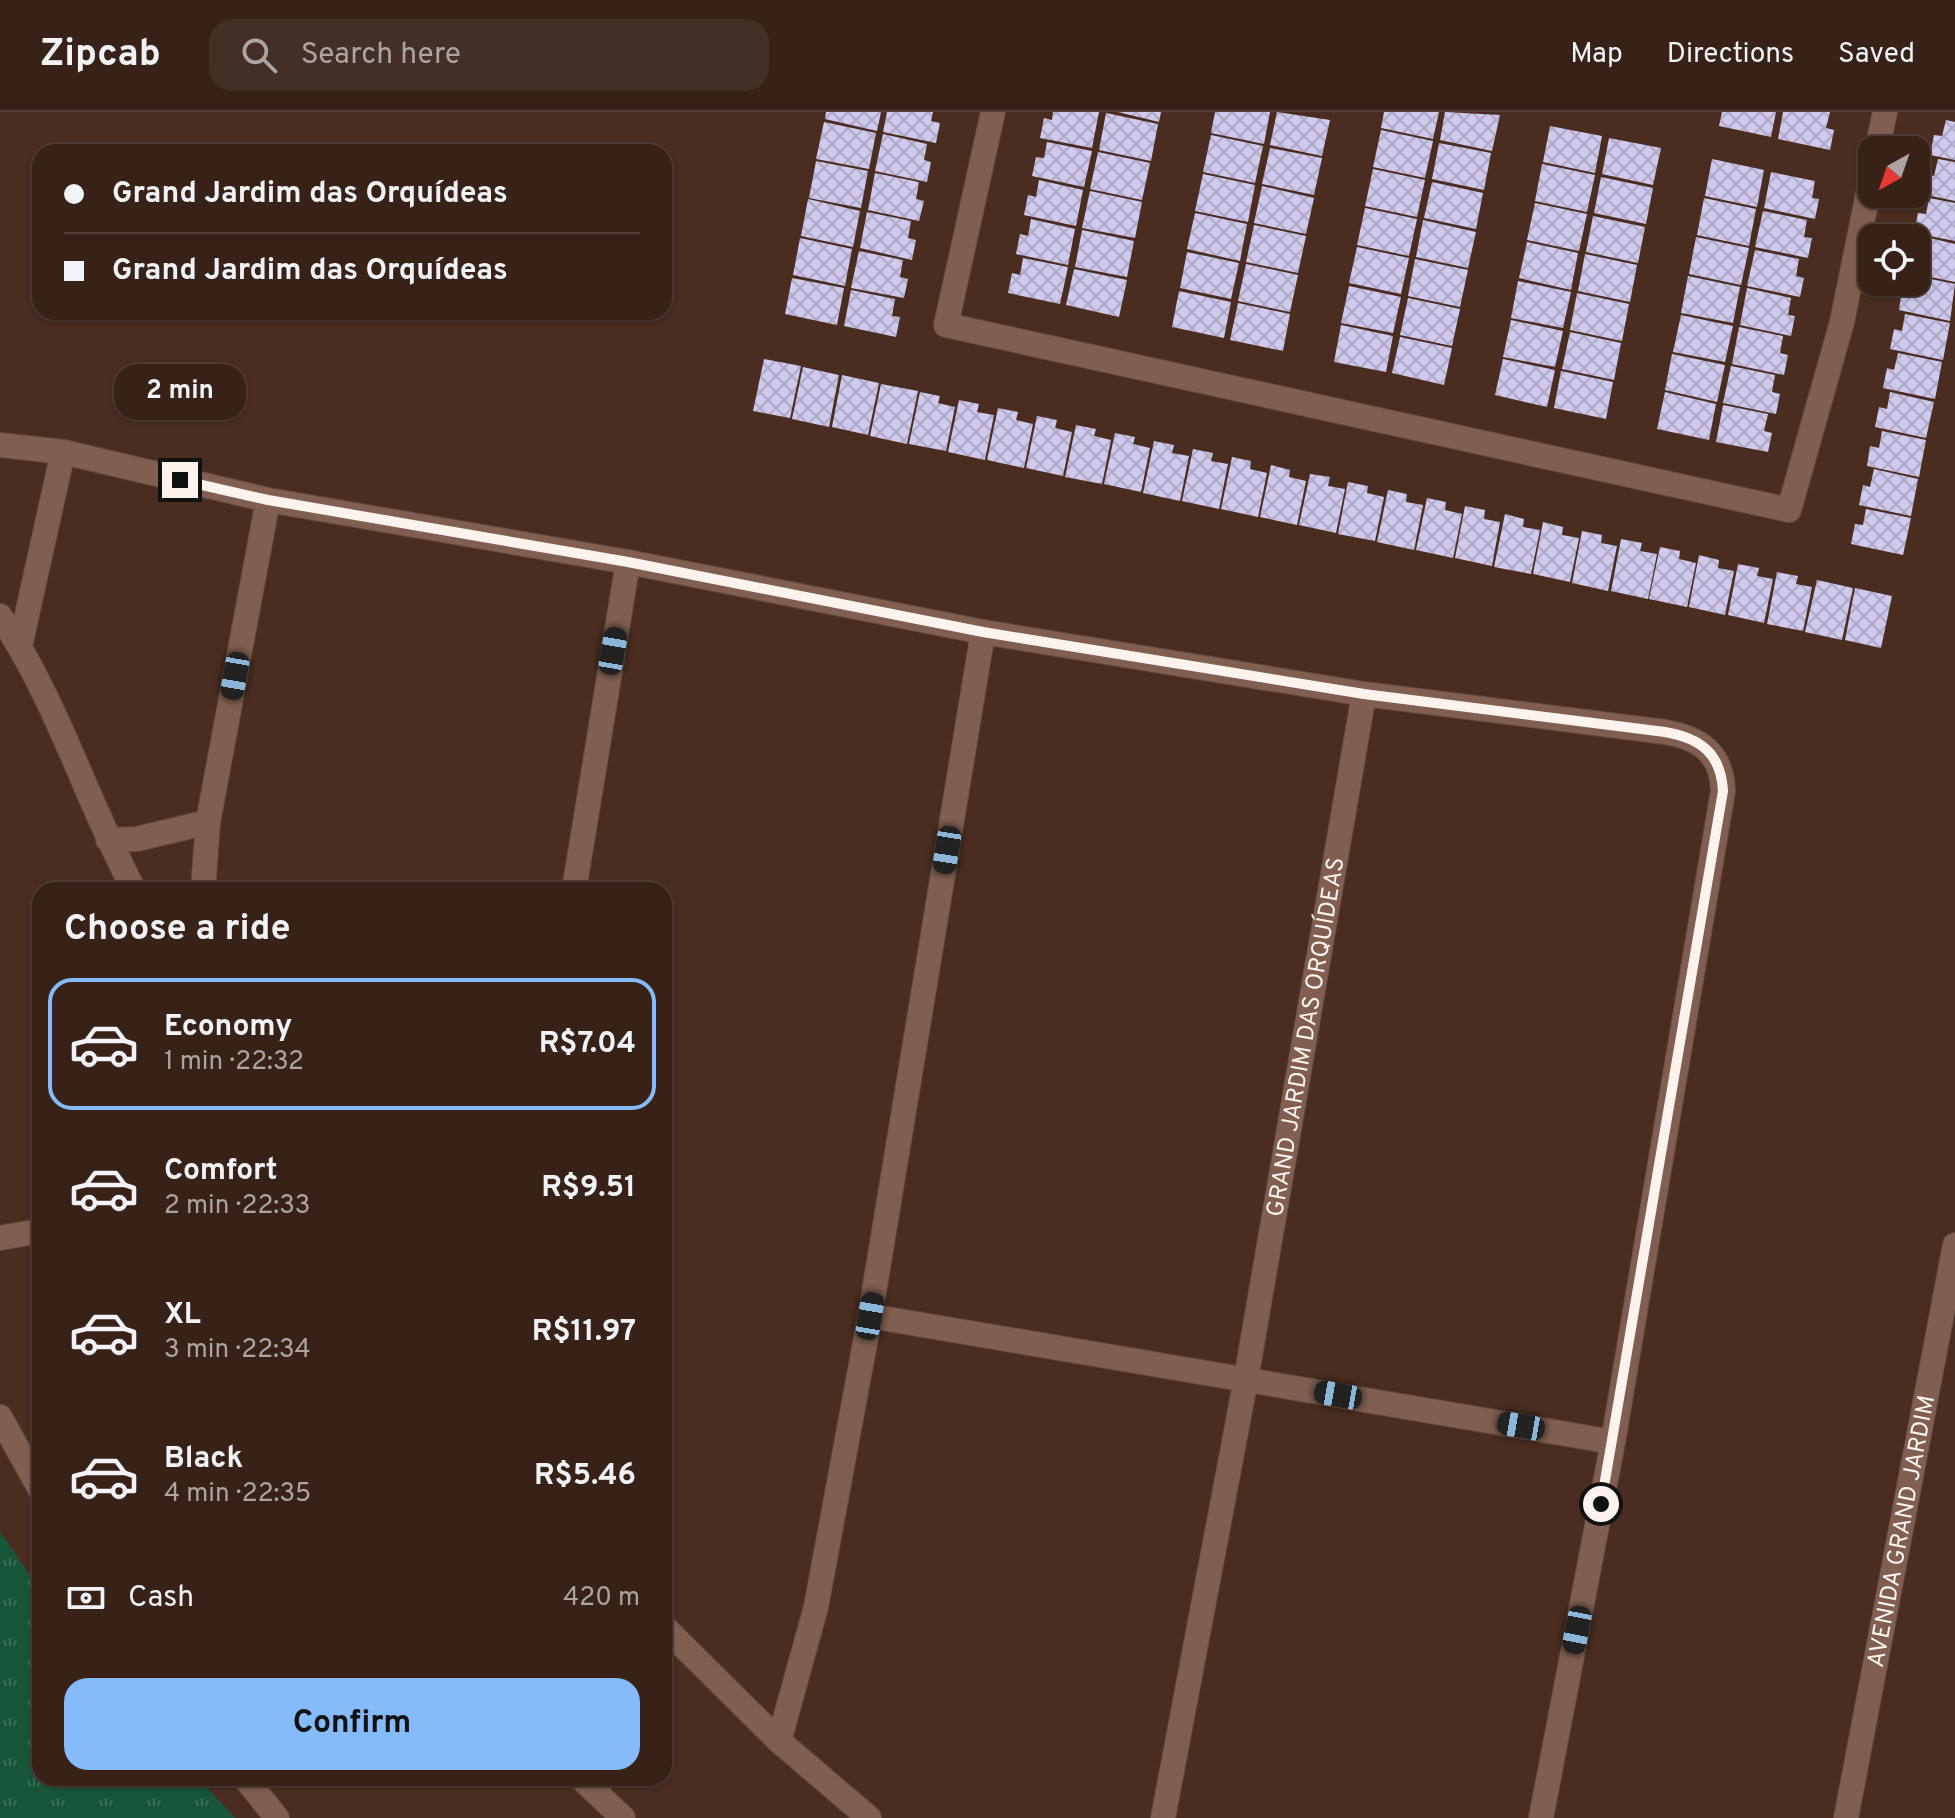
<!DOCTYPE html>
<html lang="en">
<head>
<meta charset="utf-8">
<style>
  :root { --surface:#382218; --page:#432f25; --text:#f1f3f6; --muted:#aba4a2; --line:#523f37; --accent:#86bbfb }
  body { margin:0; font-family:Overpass,sans-serif; background:var(--page); color:var(--text); height:100vh; display:flex; flex-direction:column; font-size:30px; white-space:nowrap }
  * { box-sizing:border-box; margin:0 }
  p { font-size:26px; color:var(--muted) }
  .icon { flex:none; width:44px; height:44px; fill:none; stroke:currentColor; stroke-width:2; stroke-linecap:round; stroke-linejoin:round }
  .map { position:relative; flex:1; overflow:hidden }
  .side { position:absolute; left:32px; top:770px; width:640px; height:904px; display:flex; flex-direction:column; background:var(--surface); border-radius:24px; box-shadow:0 2px 6px #0004,0 0 0 2px var(--line) }
  .side>* { flex:none }
  .top-card { position:absolute; left:32px; top:32px; width:640px; height:176px; border-radius:24px; box-shadow:0 2px 6px #0004,0 0 0 2px var(--line); display:grid; align-content:center; height:176px; padding:0 32px; background:var(--surface) }
  .needle { width:52px; rotate:220deg }
  .tools { position:absolute; left:1858px; top:24px; display:grid; gap:16px }
  .tools a { display:grid; place-items:center; width:72px; height:72px; border-radius:16px; background:var(--surface); box-shadow:0 2px 6px #0004,0 0 0 2px var(--line); font-size:40px }
  .end { position:absolute; width:36px; height:36px; margin:-18px; border:10px solid #fef2ed; background:#111; box-shadow:0 0 0 4px #111 }
  .from { border-radius:50% }
  .bubble { position:absolute; height:56px; border-radius:24px; background:var(--surface); box-shadow:0 2px 6px #0004,0 0 0 2px var(--line); font-size:26px; font-weight:700; line-height:56px; text-align:center }
  .car { position:absolute; width:24px; height:48px; margin:-24px -12px; border-radius:10px; box-shadow:0 0 6px 2px #0007; background:linear-gradient(#222 24%,#8ab4d8 0 40%,#222 0 76%,#8ab4d8 0 86%,#222 0) }
  .top-card b { display:flex; align-items:center; gap:28px; height:76px; font-size:30px }
  .top-card b+b { border-top:2px solid var(--line) }
  .top-card i { width:20px; height:20px; background:var(--text) }
  ul { padding:0; list-style:none }
  li { display:flex; align-items:center; gap:24px; height:132px; margin:0 16px 12px; padding:0 16px; border:4px solid transparent; border-radius:24px }
  li div { flex:1 }
  li b { display:block; font-size:30px }
  li em { font-style:normal; font-weight:700 }
  li.on { border-color:var(--accent) }
  li>.icon { width:72px; height:72px; stroke-width:1.5 }
  h2 { padding:0 32px; font-size:36px; line-height:96px }
  .pay { display:flex; align-items:center; gap:20px; height:88px; padding:0 32px; font-size:30px }
  .pay p { margin-inline-start:auto }
  .cta { display:flex; gap:16px; margin-top:auto; padding:16px 32px }
  .cta a { flex:1; height:92px; border-radius:24px; background:var(--accent); color:#111; font-size:32px; font-weight:700; line-height:92px; text-align:center }
  header { display:flex; align-items:center; gap:48px; box-sizing:border-box; height:112px; padding:0 40px; background:var(--surface); border-bottom:2px solid var(--line) }
  header strong { font-size:38px }
  nav { display:flex; gap:44px; margin-inline-start:auto; font-size:28px }
  .search { width:560px; height:72px; background:var(--page); display:flex; align-items:center; gap:20px; box-sizing:border-box; padding:0 28px; border-radius:24px; color:var(--muted); font-size:30px }
  .map>svg:first-child { display:block }
</style>
</head>
<body>
<header>
<strong>Zipcab</strong>
<div class="search"><svg class="icon" aria-label="search" viewBox="0 0 24 24"><circle cx="10" cy="10" r="6"/><path d="M15 15l6 6"/></svg>Search here</div>
<nav><a>Map</a><a>Directions</a><a>Saved</a></nav>
</header>
<div class="map">
<svg width="1955" height="1706" viewBox="0 0 1955 1706">
  <defs>
    <pattern id="grass-tufts" width="24" height="20" patternUnits="userSpaceOnUse" patternTransform="scale(2)"><rect width="24" height="20" fill="#18563b"/><path d="M3 7l-1-3M5 7V3M7 7l1-3M15 17l-1-3M17 17v-4M19 17l1-3" fill="none" stroke="#3b6f58"/></pattern>
    <pattern id="building-cross-hatch" width="8" height="8" patternUnits="userSpaceOnUse" patternTransform="scale(2)"><rect width="8" height="8" fill="#cec9ed"/><path d="M0 0l8 8M0 8l8-8" fill="none" stroke="#aea9c4"/></pattern>
  </defs>
  <rect width="100%" height="100%" fill="#4a2d20"/>
  <path fill="url(#grass-tufts)" d="M0,1420L40,1478V1666H198L235,1706H0Z"/>
  <g fill="url(#building-cross-hatch)">
    <path d="M826,0H881L877,19L825,7Z"/>
    <path d="M887,0H933L931,9L940,11L936,31L883,20Z"/>
    <path d="M1053,0H1099L1092,36L1040,26L1044,6L1052,8Z"/>
    <path d="M1118,0H1161L1159,10Z"/>
    <path d="M1215,0H1270L1264,32L1211,21Z"/>
    <path d="M1277,0L1330,8L1322,44L1270,33Z"/>
    <path d="M1384,0H1439L1433,27L1381,16Z"/>
    <path d="M1445,0L1500,3L1492,39L1440,28Z"/>
    <path d="M1722,0H1776L1771,25L1719,14Z"/>
    <path d="M1783,0H1830L1826,16L1834,18L1830,38L1778,27Z"/>
    <path d="M1106,1L1158,12L1151,49L1099,38Z"/>
    <path d="M1946,8L1955,10V48L1930,43L1934,23L1942,24Z"/>
    <path d="M824,10L876,21L869,57L816,47Z"/>
    <path d="M1550,14L1602,24L1595,61L1543,50Z"/>
    <path d="M1381,18L1433,29L1425,66L1373,55Z"/>
    <path d="M883,22L927,32L924,48L931,50L927,70L875,59Z"/>
    <path d="M1211,23L1263,34L1255,71L1203,60Z"/>
    <path d="M1609,26L1661,36L1653,73L1602,62Z"/>
    <path d="M1047,30L1092,39L1084,75L1032,64L1036,45L1044,46Z"/>
    <path d="M1439,31L1491,41L1484,78L1432,67Z"/>
    <path d="M1270,36L1322,46L1314,83L1262,72Z"/>
    <path d="M1098,40L1150,51L1142,88L1090,77Z"/>
    <path d="M1712,47L1764,58L1757,95L1705,84Z"/>
    <path d="M1938,47L1955,50V89L1922,82L1926,62L1934,64Z"/>
    <path d="M816,49L868,59L861,96L809,86Z"/>
    <path d="M1542,52L1595,63L1587,100L1535,89Z"/>
    <path d="M1373,57L1425,68L1417,105L1365,94Z"/>
    <path d="M1771,60L1815,69L1812,86L1819,87L1815,107L1764,96Z"/>
    <path d="M875,61L919,70L916,87L924,89L919,109L868,98Z"/>
    <path d="M1203,62L1255,73L1248,110L1195,99Z"/>
    <path d="M1601,65L1653,76L1646,112L1594,101Z"/>
    <path d="M1039,68L1083,78L1076,114L1024,103L1028,83L1036,85Z"/>
    <path d="M1432,70L1483,81L1476,117L1424,106Z"/>
    <path d="M1262,74L1314,86L1306,122L1254,111Z"/>
    <path d="M1090,79L1142,90L1135,126L1082,116Z"/>
    <path d="M1704,86L1756,97L1749,134L1697,123Z"/>
    <path d="M1929,86L1955,91V129L1914,121L1918,101L1926,102Z"/>
    <path d="M808,87L860,99L853,135L801,124Z"/>
    <path d="M1535,91L1587,102L1579,139L1527,128Z"/>
    <path d="M1365,96L1417,107L1409,144L1357,133Z"/>
    <path d="M1763,99L1807,108L1804,125L1812,126L1808,146L1755,135Z"/>
    <path d="M867,100L911,109L908,126L916,128L912,148L860,136Z"/>
    <path d="M1195,101L1247,112L1240,149L1187,137Z"/>
    <path d="M1593,104L1645,115L1638,151L1586,140Z"/>
    <path d="M1031,107L1075,117L1068,153L1016,142L1020,122L1028,124Z"/>
    <path d="M1423,108L1476,120L1468,156L1416,145Z"/>
    <path d="M1254,113L1306,124L1298,161L1246,150Z"/>
    <path d="M1082,118L1134,129L1127,165L1075,155Z"/>
    <path d="M1922,124L1955,132V170L1916,162V141Z"/>
    <path d="M1696,125L1749,136L1741,173L1689,162Z"/>
    <path d="M800,126L852,137L845,174L793,163Z"/>
    <path d="M1527,130L1578,141L1571,178L1519,166Z"/>
    <path d="M1357,135L1409,146L1401,182L1349,171Z"/>
    <path d="M1755,138L1799,147L1796,164L1804,166L1800,185L1747,174Z"/>
    <path d="M859,139L903,148L900,165L908,167L904,186L851,176Z"/>
    <path d="M1187,140L1239,151L1231,187L1180,176Z"/>
    <path d="M1585,142L1637,153L1630,190L1578,179Z"/>
    <path d="M1023,146L1068,155L1060,192L1008,181L1012,161L1020,163Z"/>
    <path d="M1415,147L1468,158L1460,195L1408,184Z"/>
    <path d="M1246,152L1298,163L1290,200L1238,189Z"/>
    <path d="M1074,157L1127,168L1119,205L1066,193Z"/>
    <path d="M1688,164L1740,175L1733,211L1681,201Z"/>
    <path d="M1916,164L1955,172L1950,209L1899,198L1902,178L1910,180Z"/>
    <path d="M792,166L844,176L837,213L785,202Z"/>
    <path d="M1518,169L1571,180L1563,216L1511,206Z"/>
    <path d="M1349,174L1401,185L1393,221L1341,211Z"/>
    <path d="M1747,176L1791,186L1788,203L1795,204L1791,224L1740,213Z"/>
    <path d="M851,178L895,187L892,204L900,205L896,225L844,214Z"/>
    <path d="M1179,179L1231,190L1224,226L1172,215Z"/>
    <path d="M1577,181L1629,192L1622,229L1570,218Z"/>
    <path d="M1408,186L1460,197L1452,234L1400,223Z"/>
    <path d="M1238,191L1290,202L1283,239L1230,228Z"/>
    <path d="M1905,202L1950,211L1943,248L1890,237L1894,217L1902,219Z"/>
    <path d="M1681,203L1733,214L1725,250L1673,240Z"/>
    <path d="M1511,208L1563,219L1555,255L1503,245Z"/>
    <path d="M1341,213L1393,224L1386,260L1334,250Z"/>
    <path d="M1739,215L1783,224L1780,241L1788,243L1784,263L1732,252Z"/>
    <path d="M1570,220L1621,231L1614,268L1562,257Z"/>
    <path d="M1400,225L1452,236L1444,273L1392,261Z"/>
    <path d="M1898,241L1942,250L1935,287L1883,276L1887,256L1894,258Z"/>
    <path d="M1672,242L1725,253L1717,290L1665,278Z"/>
    <path d="M764,247L801,254L790,306L753,299Z"/>
    <path d="M1503,247L1555,258L1547,295L1495,283Z"/>
    <path d="M1731,254L1775,263L1772,280L1780,282L1776,302L1723,291Z"/>
    <path d="M803,255L839,263L829,315L792,307Z"/>
    <path d="M1561,259L1613,270L1606,307L1554,296Z"/>
    <path d="M842,263L879,271L868,323L832,315Z"/>
    <path d="M881,272L918,279L907,332L870,324Z"/>
    <path d="M920,280L940,284L938,291L955,295L946,339L909,332Z"/>
    <path d="M1665,280L1716,292L1709,328L1657,317Z"/>
    <path d="M1890,280L1934,290L1926,326L1875,315L1879,295L1887,297Z"/>
    <path d="M959,288L979,292L977,300L994,303L985,348L948,340Z"/>
    <path d="M1723,293L1768,302L1764,319L1772,321L1768,340L1716,330Z"/>
    <path d="M998,296L1018,300L1016,308L1033,312L1024,356L987,348Z"/>
    <path d="M1037,304L1057,308L1055,316L1072,320L1063,364L1026,356Z"/>
    <path d="M1076,313L1096,317L1094,324L1111,328L1102,372L1065,365Z"/>
    <path d="M1882,319L1926,328L1919,365L1867,354L1870,334L1879,336Z"/>
    <path d="M1115,321L1135,325L1133,332L1150,336L1141,380L1104,372Z"/>
    <path d="M1154,329L1174,333L1172,341L1189,344L1180,389L1143,381Z"/>
    <path d="M1193,337L1213,341L1211,349L1228,352L1219,397L1182,389Z"/>
    <path d="M1232,345L1251,349L1250,357L1267,361L1258,405L1221,397Z"/>
    <path d="M1271,353L1290,358L1289,365L1306,369L1297,413L1260,405Z"/>
    <path d="M1874,357L1918,367L1911,404L1859,393L1863,373L1870,375Z"/>
    <path d="M1310,362L1330,365L1328,374L1345,377L1336,421L1299,413Z"/>
    <path d="M1348,370L1368,374L1367,381L1384,385L1375,429L1338,422Z"/>
    <path d="M1388,378L1407,382L1406,390L1423,393L1414,438L1377,430Z"/>
    <path d="M1427,386L1446,390L1445,398L1462,402L1453,446L1416,438Z"/>
    <path d="M1465,394L1485,398L1484,407L1500,410L1492,454L1455,446Z"/>
    <path d="M1866,397L1911,406L1903,443L1851,432L1855,412L1863,413Z"/>
    <path d="M1505,402L1524,407L1523,415L1540,418L1531,462L1494,455Z"/>
    <path d="M1543,410L1563,415L1562,423L1579,426L1570,470L1533,462Z"/>
    <path d="M1582,419L1602,423L1601,431L1617,434L1608,479L1572,471Z"/>
    <path d="M1621,427L1642,431L1640,439L1657,442L1648,487L1611,479Z"/>
    <path d="M1660,435L1680,439L1679,447L1696,451L1687,495L1649,487Z"/>
    <path d="M1699,443L1719,448L1718,456L1734,459L1725,503L1689,495Z"/>
    <path d="M1738,452L1759,456L1757,464L1773,467L1764,511L1728,503Z"/>
    <path d="M1777,460L1798,464L1796,472L1812,475L1803,519L1767,512Z"/>
    <path d="M1817,468L1853,476L1842,528L1805,520Z"/>
    <path d="M1855,476L1892,484L1881,536L1845,528Z"/>
  </g>
  <g fill="none" stroke-linecap="round" stroke-linejoin="round">
    <g stroke="#614a3f" stroke-width="26">
      <g id="minor">
        <path d="M993,0L946,213L1789,398L1842,210L1872,62"/>
        <path d="M1877,38L1885,0"/>
        <path d="M0,333L63,340L268,388L628,450L983,520L1364,582L1665,620C1700,626 1722,641 1723,679L1613,1330L1541,1706"/>
        <path d="M0,504C56,586 87,690 134,778"/>
        <path d="M20,534L63,340"/>
        <path d="M108,728L137,727L208,710"/>
        <path d="M203,778L208,710L268,388"/>
        <path d="M574,778L628,450"/>
        <path d="M0,1126L40,1119"/>
        <path d="M870,1204L1613,1330"/>
        <path d="M0,1305L40,1377"/>
        <path d="M664,1515L779,1629L869,1706"/>
        <path d="M779,1629L816,1495L870,1204L983,520"/>
        <path d="M245,1666L277,1706"/>
        <path d="M581,1666L623,1706"/>
        <path id="s1" d="M1163,1706L1246,1267L1364,582"/>
        <path id="s2" d="M1846,1706L1955,1133"/>
      </g>
    </g>
    <use href="#minor" stroke="#805f50" stroke-width="24"/>
  </g>
  <g fill="none" stroke-linecap="round" stroke-linejoin="round">
    <path stroke="#fef2ed" stroke-width="10" d="M180,368L268,388L628,450L983,520L1364,582L1665,620C1700,626 1721,641 1723,679L1601,1392"/>
  </g>
  <g text-anchor="middle" stroke-width="8" stroke-linejoin="round" paint-order="stroke">
    <g font-size="24" fill="#fef2ed" stroke="#4a2d20">
      <text dy="8" stroke="none"><textPath href="#s1" startOffset="794">GRAND JARDIM DAS ORQUÍDEAS</textPath></text>
      <text dy="8" stroke="none"><textPath href="#s2" startOffset="292">AVENIDA GRAND JARDIM</textPath></text>
    </g>
  </g>
</svg>
<div class="tools">
<a><svg class="needle" viewBox="-14 -14 28 28"><path d="M0-13l5 13h-10z" fill="#e53935"/><path d="M0 13l5-13h-10z" fill="#aba4a2"/></svg></a>
<a><svg class="icon" aria-label="locate" viewBox="0 0 24 24"><circle cx="12" cy="12" r="6"/><path d="M12 2v4M12 18v4M2 12h4M18 12h4"/></svg></a>
</div>
<i class="end from" style="left:1601px;top:1392px"></i>
<i class="end" style="left:180px;top:368px"></i>
<div class="bubble" style="left:114px;top:252px;width:132px">2 min</div>
<i class="car" style="left:613px;top:539px;rotate:10deg"></i>
<i class="car" style="left:235px;top:564px;rotate:190deg"></i>
<i class="car" style="left:947px;top:738px;rotate:189deg"></i>
<i class="car" style="left:870px;top:1204px;rotate:10deg"></i>
<i class="car" style="left:1338px;top:1283px;rotate:280deg"></i>
<i class="car" style="left:1521px;top:1314px;rotate:280deg"></i>
<i class="car" style="left:1577px;top:1518px;rotate:191deg"></i>
<div class="top-card">
<b><i class="from"></i>Grand Jardim das Orquídeas</b>
<b><i></i>Grand Jardim das Orquídeas</b>
</div>
<section class="side">
<h2>Choose a ride</h2>
<ul>
<li class="on"><svg class="icon" aria-label="car" viewBox="0 0 24 24"><path d="M5 17H2v-5l4-1 3-4h7l3 4 3 1v5h-3M9 17h6M6 11h13"/><circle cx="7" cy="17" r="2"/><circle cx="17" cy="17" r="2"/></svg><div><b>Economy</b><p>1 min · 22:32</p></div><em>R$7.04</em></li>
<li><svg class="icon" aria-label="car" viewBox="0 0 24 24"><path d="M5 17H2v-5l4-1 3-4h7l3 4 3 1v5h-3M9 17h6M6 11h13"/><circle cx="7" cy="17" r="2"/><circle cx="17" cy="17" r="2"/></svg><div><b>Comfort</b><p>2 min · 22:33</p></div><em>R$9.51</em></li>
<li><svg class="icon" aria-label="car" viewBox="0 0 24 24"><path d="M5 17H2v-5l4-1 3-4h7l3 4 3 1v5h-3M9 17h6M6 11h13"/><circle cx="7" cy="17" r="2"/><circle cx="17" cy="17" r="2"/></svg><div><b>XL</b><p>3 min · 22:34</p></div><em>R$11.97</em></li>
<li><svg class="icon" aria-label="car" viewBox="0 0 24 24"><path d="M5 17H2v-5l4-1 3-4h7l3 4 3 1v5h-3M9 17h6M6 11h13"/><circle cx="7" cy="17" r="2"/><circle cx="17" cy="17" r="2"/></svg><div><b>Black</b><p>4 min · 22:35</p></div><em>R$5.46</em></li>
</ul>
<div class="pay"><svg class="icon" aria-label="cash" viewBox="0 0 24 24"><path d="M3 7h18v10H3z"/><circle cx="12" cy="12" r="2"/></svg>Cash<p>420 m</p></div>
<div class="cta"><a>Confirm</a></div>
</section>
</div>
</body>
</html>
